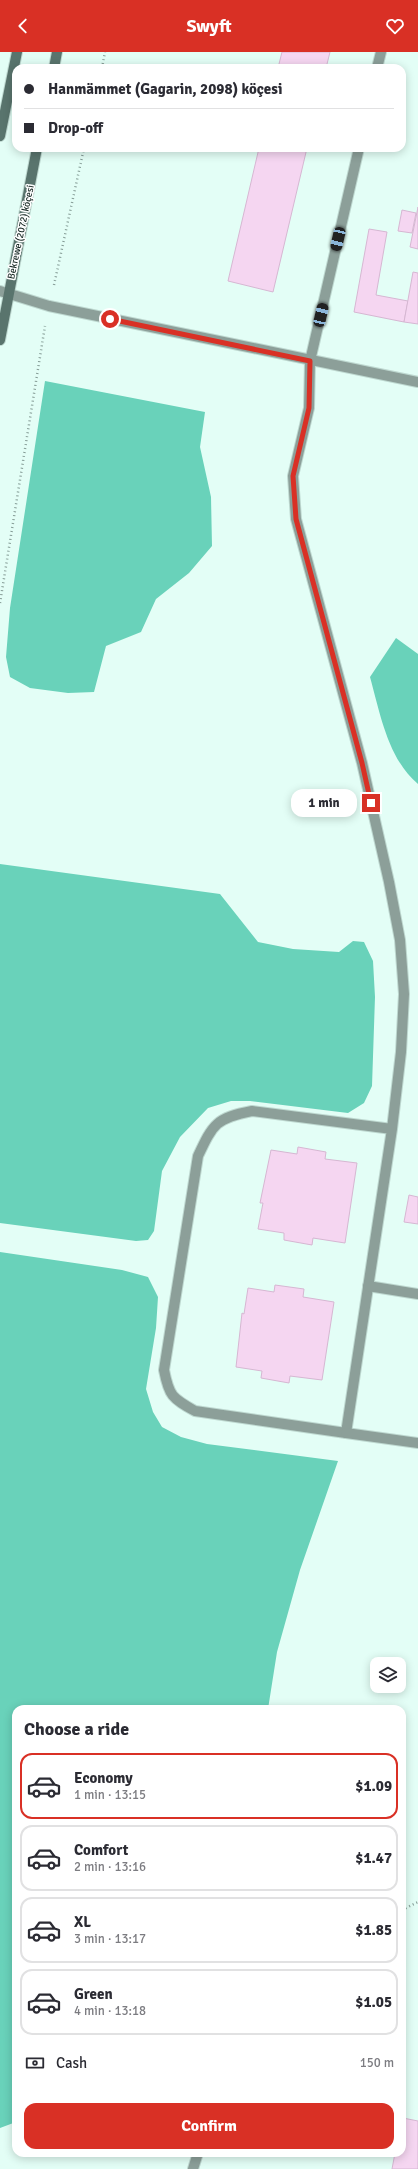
<!DOCTYPE html>
<html lang="en">
<head>
<meta charset="utf-8">
<style>
  :root { --surface:#fff; --page:#f7f7f7; --text:#2b2b33; --muted:#7c7c81; --line:#e1e1e2; --accent:#d93025 }
  body { margin:0; font-family:Signika,sans-serif; background:var(--page); color:var(--text); height:100vh; display:flex; flex-direction:column; font-size:15px; white-space:nowrap }
  * { box-sizing:border-box; margin:0 }
  p { font-size:13px; color:var(--muted) }
  .icon { flex:none; width:22px; height:22px; fill:none; stroke:currentColor; stroke-width:2; stroke-linecap:round; stroke-linejoin:round }
  .map { position:relative; flex:1; overflow:hidden }
  .drawer { position:absolute; left:12px; top:1653px; width:394px; height:452px; display:flex; flex-direction:column; background:var(--surface); border-radius:12px; box-shadow:0 2px 10px #0003 }
  .drawer>* { flex:none }
  .top-card { position:absolute; left:12px; top:12px; width:394px; height:88px; border-radius:12px; box-shadow:0 2px 10px #0003; display:grid; align-content:center; height:88px; padding:0 12px; background:var(--surface) }
  .controls { position:absolute; left:370px; top:1605px; display:grid; gap:8px }
  .controls a { display:grid; place-items:center; width:36px; height:36px; border-radius:8px; background:var(--surface); box-shadow:0 2px 10px #0003; font-size:20px }
  .end { position:absolute; width:18px; height:18px; margin:-9px; border:5px solid #d93025; background:#fff; box-shadow:0 0 0 2px #fff }
  .from { border-radius:50% }
  .bubble { position:absolute; height:28px; border-radius:12px; background:var(--surface); box-shadow:0 2px 10px #0003; font-size:13px; font-weight:700; line-height:28px; text-align:center }
  .car { position:absolute; width:12px; height:24px; margin:-12px -6px; border-radius:5px; box-shadow:0 0 3px 1px #0007; background:linear-gradient(#222 24%,#8ab4d8 0 40%,#222 0 76%,#8ab4d8 0 86%,#222 0) }
  .top-card b { display:flex; align-items:center; gap:14px; height:38px; font-size:15px }
  .top-card b+b { border-top:1px solid var(--line) }
  .top-card i { width:10px; height:10px; background:var(--text) }
  ul { padding:0; list-style:none }
  li { display:flex; align-items:center; gap:12px; height:66px; margin:0 8px 6px; padding:0 4px; border:2px solid var(--line); border-radius:12px }
  li div { flex:1 }
  li b { display:block; font-size:15px }
  li em { font-style:normal; font-weight:700 }
  li.current { border-color:var(--accent) }
  li>.icon { width:36px; height:36px; stroke-width:1.5 }
  h2 { padding:0 12px; font-size:18px; line-height:48px }
  .pay { display:flex; align-items:center; gap:10px; height:44px; padding:0 12px; font-size:15px }
  .pay p { margin-inline-start:auto }
  .primary-button { display:flex; gap:8px; margin-top:auto; padding:8px 12px }
  .primary-button a { flex:1; height:46px; border-radius:12px; background:var(--accent); color:#fff; font-size:16px; font-weight:700; line-height:46px; text-align:center }
  header { display:flex; justify-content:space-between; align-items:center; height:52px; padding:0 12px; background:var(--accent); color:#fff; font-size:18px; font-weight:700 }
  .map>svg:first-child { display:block }
</style>
</head>
<body>
<header><svg class="icon" aria-label="back" viewBox="0 0 24 24"><path d="M15 5l-7 7 7 7"/></svg>Swyft<svg class="icon" aria-label="heart" viewBox="0 0 24 24"><path d="M12 20l-8-8c-3-5 5-10 8-4 3-6 11-1 8 4z"/></svg></header>
<div class="map">
<svg width="418" height="2117" viewBox="0 0 418 2117">
  <rect width="100%" height="100%" fill="#e3fef6"/>
  <g fill="#69d2ba">
    <path d="M45,329L205,360L200,395L211,445L212,494L189,521L156,547L141,580L106,594L94,640L68,641L30,636L10,625L6,605L10,556Z"/>
    <path d="M396,586L418,602V732C388,707 380,661 370,625Z"/>
    <path d="M0,812L220,842L258,890L293,897L339,900L353,889L364,890L373,909L375,945L372,1034L364,1051L348,1061L250,1049H231L208,1056L180,1085L162,1119L154,1179L148,1188L136,1189L0,1171Z"/>
    <path d="M0,1200L122,1218L148,1225L158,1245L156,1276L146,1337L153,1360L162,1375L181,1385L207,1392L338,1409L300,1518L277,1600L268,1657H16V2070L0,2076Z"/>
  </g>
  <g fill="#f5d6f1" stroke="#d6b7d2">
    <path d="M282,0H330L326,16H278Z"/>
    <path d="M259,96H307L273,240L228,229Z"/>
    <path d="M418,155V197L410,195Z"/>
    <path d="M402,158L416,161L412,181L398,179Z"/>
    <path d="M369,177L387,180L376,243L408,249L404,270L354,260Z"/>
    <path d="M413,220L418,221V272L404,270Z"/>
    <path d="M298,1095L326,1100L325,1107L357,1111L345,1191L313,1186L312,1193L284,1188V1181L258,1177L263,1151H260L271,1098L297,1102Z"/>
    <path d="M409,1143L418,1145V1172L404,1170Z"/>
    <path d="M275,1233L304,1237L303,1245L334,1250L322,1328L290,1324L289,1331L261,1326L262,1319L236,1315L242,1261L244,1262L248,1236L274,1240Z"/>
    <path d="M403,2066L418,2069V2117H392L395,2101H402Z"/>
  </g>
  <g fill="none" stroke-linecap="round" stroke-linejoin="round">
    <g stroke="#bed8d0" stroke-width="12">
      <g id="lane">
        <path d="M377,16L381,0"/>
        <path d="M359,96L310,309L309,356L293,424L296,467L362,711L389,830L400,888L404,942L401,1000L392,1077L346,1381L195,1359C172,1346 169,1344 164,1318L198,1104C213,1072 216,1066 252,1059L392,1077"/>
        <path d="M368,1234L418,1242"/>
        <path d="M346,1381L418,1391"/>
        <path d="M193,2117L198,2101"/>
      </g>
    </g>
    <g stroke="#bed8d0" stroke-width="12">
      <path id="street" d="M0,239L49,254L418,330"/>
    </g>
    <g stroke="#bed8d0" stroke-width="12">
      <g id="secondary">
        <path d="M54,16L57,0"/>
        <path d="M0,84L17,0"/>
        <path d="M0,288L37,96"/>
      </g>
    </g>
    <g stroke="#869d97" stroke-width="2.5" stroke-dasharray="1 3" stroke-linecap="butt">
      <path d="M102,16L105,0"/>
      <path d="M54,233L84,96"/>
      <path d="M0,551L45,274"/>
      <path d="M402,1858L418,1850"/>
    </g>
    <use href="#lane" stroke="#8c9f99" stroke-width="10"/>
    <use href="#street" stroke="#8c9f99" stroke-width="10"/>
    <use href="#secondary" stroke="#59746d" stroke-width="10"/>
  </g>
  <g fill="none" stroke-linecap="round" stroke-linejoin="round">
    <path stroke="#d93025" stroke-width="5" d="M110,267L310,309L309,356L293,424L296,467L362,711L371,751"/>
  </g>
  <g text-anchor="middle" stroke-width="3" stroke-linejoin="round" paint-order="stroke">
    <g font-size="10" fill="#182925" stroke="#fff">
      <text transform="translate(20 180) rotate(-78)" y="4">Bekrewe (2072) köçesi</text>
    </g>
  </g>
</svg>
<div class="controls">
<a><svg class="icon" aria-label="layers" viewBox="0 0 24 24"><path d="M12 4l9 5-9 5-9-5zM3 14l9 5 9-5"/></svg></a>
</div>
<i class="end from" style="left:110px;top:267px"></i>
<i class="end" style="left:371px;top:751px"></i>
<div class="bubble" style="left:291px;top:737px;width:66px">1 min</div>
<i class="car" style="left:338px;top:187px;rotate:193deg"></i>
<i class="car" style="left:321px;top:263px;rotate:13deg"></i>
<div class="top-card">
<b><i class="from"></i>Hanmämmet (Gagarin, 2098) köçesi</b>
<b><i></i>Drop-off</b>
</div>
<section class="drawer">
<h2>Choose a ride</h2>
<ul>
<li class="current"><svg class="icon" aria-label="car" viewBox="0 0 24 24"><path d="M5 17H2v-5l4-1 3-4h7l3 4 3 1v5h-3M9 17h6M6 11h13"/><circle cx="7" cy="17" r="2"/><circle cx="17" cy="17" r="2"/></svg><div><b>Economy</b><p>1 min · 13:15</p></div><em>$1.09</em></li>
<li><svg class="icon" aria-label="car" viewBox="0 0 24 24"><path d="M5 17H2v-5l4-1 3-4h7l3 4 3 1v5h-3M9 17h6M6 11h13"/><circle cx="7" cy="17" r="2"/><circle cx="17" cy="17" r="2"/></svg><div><b>Comfort</b><p>2 min · 13:16</p></div><em>$1.47</em></li>
<li><svg class="icon" aria-label="car" viewBox="0 0 24 24"><path d="M5 17H2v-5l4-1 3-4h7l3 4 3 1v5h-3M9 17h6M6 11h13"/><circle cx="7" cy="17" r="2"/><circle cx="17" cy="17" r="2"/></svg><div><b>XL</b><p>3 min · 13:17</p></div><em>$1.85</em></li>
<li><svg class="icon" aria-label="car" viewBox="0 0 24 24"><path d="M5 17H2v-5l4-1 3-4h7l3 4 3 1v5h-3M9 17h6M6 11h13"/><circle cx="7" cy="17" r="2"/><circle cx="17" cy="17" r="2"/></svg><div><b>Green</b><p>4 min · 13:18</p></div><em>$1.05</em></li>
</ul>
<div class="pay"><svg class="icon" aria-label="cash" viewBox="0 0 24 24"><path d="M3 7h18v10H3z"/><circle cx="12" cy="12" r="2"/></svg>Cash<p>150 m</p></div>
<div class="primary-button"><a>Confirm</a></div>
</section>
</div>
</body>
</html>
